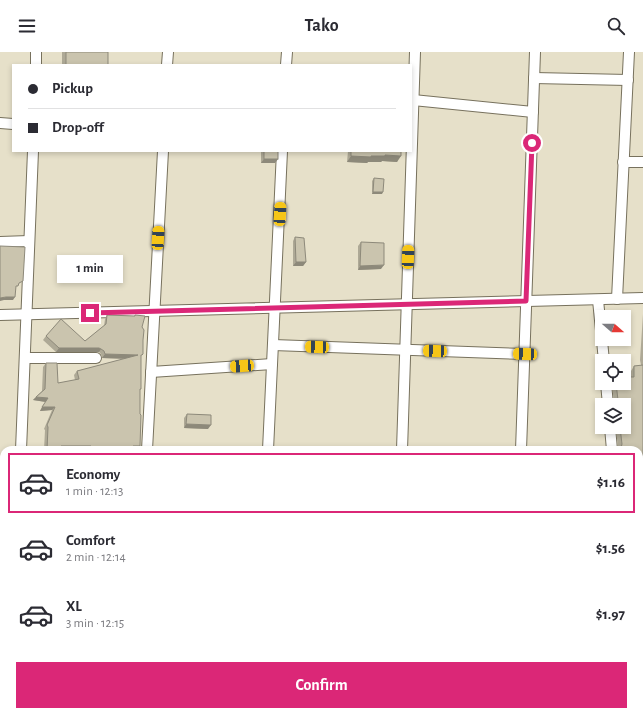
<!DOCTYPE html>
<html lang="en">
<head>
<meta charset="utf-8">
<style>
  :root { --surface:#fff; --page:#f2f2f3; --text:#2b2b33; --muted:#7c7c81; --line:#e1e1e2; --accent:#db2777 }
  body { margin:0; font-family:"Alegreya Sans",sans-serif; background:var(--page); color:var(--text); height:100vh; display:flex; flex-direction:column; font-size:15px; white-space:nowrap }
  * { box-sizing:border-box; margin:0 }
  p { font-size:13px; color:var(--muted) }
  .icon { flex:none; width:22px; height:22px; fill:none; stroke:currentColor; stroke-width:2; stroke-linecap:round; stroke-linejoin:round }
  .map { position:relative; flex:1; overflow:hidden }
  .side { position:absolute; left:0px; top:394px; width:643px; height:270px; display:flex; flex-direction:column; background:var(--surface); border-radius:12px 12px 0 0; box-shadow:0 2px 6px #0003 }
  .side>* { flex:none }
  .banner { position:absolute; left:12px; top:12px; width:400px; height:88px; border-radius:0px; box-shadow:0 2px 6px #0003; display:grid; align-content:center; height:88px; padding:0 16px; background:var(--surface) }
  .needle { width:26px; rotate:110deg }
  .tools { position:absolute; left:595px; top:258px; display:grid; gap:8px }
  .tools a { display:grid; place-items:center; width:36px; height:36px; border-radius:0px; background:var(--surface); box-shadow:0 2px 6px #0003; font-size:20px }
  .end { position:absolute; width:18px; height:18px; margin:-9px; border:5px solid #db2777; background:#fff; box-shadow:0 0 0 2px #fff }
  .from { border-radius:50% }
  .bubble { position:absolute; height:28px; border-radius:0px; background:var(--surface); box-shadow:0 2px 6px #0003; font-size:13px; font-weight:600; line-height:28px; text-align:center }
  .car { position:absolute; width:12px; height:24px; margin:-12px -6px; border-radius:5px; box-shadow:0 0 3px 1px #0007; background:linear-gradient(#f5c518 24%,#345 0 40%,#f5c518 0 76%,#345 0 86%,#f5c518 0) }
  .banner b { display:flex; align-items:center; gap:14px; height:38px; font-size:15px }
  .banner b+b { border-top:1px solid var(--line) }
  .banner i { width:10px; height:10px; background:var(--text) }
  ul { padding:7px 0 0; list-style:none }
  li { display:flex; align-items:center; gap:12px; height:60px; margin:0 8px 6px; padding:0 8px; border:2px solid transparent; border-radius:0px }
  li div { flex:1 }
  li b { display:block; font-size:15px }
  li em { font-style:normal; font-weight:600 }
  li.on { border-color:var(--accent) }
  li>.icon { width:36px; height:36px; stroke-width:1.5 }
  .cta { display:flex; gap:8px; margin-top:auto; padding:8px 16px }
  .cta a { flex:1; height:46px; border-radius:0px; background:var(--accent); color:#fff; font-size:16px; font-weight:600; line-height:46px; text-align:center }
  header { display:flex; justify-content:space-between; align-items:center; height:52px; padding:0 16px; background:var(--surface); font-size:18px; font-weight:600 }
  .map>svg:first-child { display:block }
</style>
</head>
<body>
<header><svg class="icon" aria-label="menu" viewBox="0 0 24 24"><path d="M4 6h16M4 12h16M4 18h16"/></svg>Tako<svg class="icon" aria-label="search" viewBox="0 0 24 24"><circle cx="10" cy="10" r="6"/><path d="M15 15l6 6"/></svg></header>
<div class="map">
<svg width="643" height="664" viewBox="0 0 643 664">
  <rect width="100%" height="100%" fill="#e6e0c9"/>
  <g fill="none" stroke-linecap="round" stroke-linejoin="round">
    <g stroke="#77715d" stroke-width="12">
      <g id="street">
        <path d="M36,13V0"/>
        <path d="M167,13L168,0"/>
        <path d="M286,13L287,0"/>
        <path d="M534,26L628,28"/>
        <path d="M413,48L533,60"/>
        <path d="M0,71L13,72"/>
        <path d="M623,110H643"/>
        <path d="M0,190L29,189"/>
        <path d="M617,247L629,0"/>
        <path d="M598,248L604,309"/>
        <path d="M0,263L643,246"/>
        <path d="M273,293L525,302"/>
        <path d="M25,306H96"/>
        <path d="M151,320L272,312"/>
        <path d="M606,331L608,353"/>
        <path d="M610,375L612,398"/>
        <path d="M21,398L33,99"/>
        <path d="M147,398L163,99"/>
        <path d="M268,398L282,99"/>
        <path d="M402,398L415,0"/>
        <path d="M521,398L535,0"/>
        <path d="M0,470H4"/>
        <path d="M639,484L643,483"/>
        <path d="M0,589L4,583"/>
        <path d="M639,597L641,664"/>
        <path d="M81,664L84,660"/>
        <path d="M209,664L211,660"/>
        <path d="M344,664L346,660"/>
        <path d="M436,664L437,660"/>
        <path d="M514,664V660"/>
      </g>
    </g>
    <g stroke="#77715d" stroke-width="16">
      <g id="secondary">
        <path d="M0,538H4"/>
        <path d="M0,571H4"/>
        <path d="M639,579H643"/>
      </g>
    </g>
    <use href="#street" stroke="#fff" stroke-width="10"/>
    <use href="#secondary" stroke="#fff" stroke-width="14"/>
  </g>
  <g fill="#aea996">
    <rect x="62" y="0" width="46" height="13"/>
    <path d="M261,99H278V107L275,111H261Z"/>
    <path d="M348,99H401L397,110L382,109L381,110H368L367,111L347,110Z"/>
    <path d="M374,126L382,142H372V129Z"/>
    <path d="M295,185L306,210L303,214H293V189Z"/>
    <path d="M361,190L381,217L358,218V194Z"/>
    <path d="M643,262V472H639V398H618L616,375H624V353H614L612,331H624L631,325V319L634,314L641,313L640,308Z"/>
    <path d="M107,263L134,264L135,263L142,275L141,305V337L140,338L137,398H88V397L44,398L45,378L44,377L52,358L40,359L46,350L33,348L42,339L43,315L46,311L58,331L75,328L74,323L77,319L125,307L102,306L101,302L99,300H56L43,288L46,284L85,289L104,274L105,267Z"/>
    <path d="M187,362L208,377L184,376V366Z"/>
    <path d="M604,660H633V664H605Z"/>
  </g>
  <g fill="#8d897a">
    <path d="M385,103L401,104L397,110L382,109L381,110H368L367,111L347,110L351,104Z"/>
    <path d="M264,107H278L275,111H261Z"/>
    <path d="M373,140H383L382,142H372Z"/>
    <path d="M296,210H306L303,214H293Z"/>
    <path d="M384,213L381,217L358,218L360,214Z"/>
    <path d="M6,245H15L13,248H4L0,249V246Z"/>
    <path d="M59,296H99L101,297L99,300H56Z"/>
    <path d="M105,302L138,303L136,307L102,306Z"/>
    <path d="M36,345L48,346L46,350L33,348Z"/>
    <path d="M42,355H55L52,358L40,359Z"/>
    <path d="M186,372L211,373L208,377L184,376Z"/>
    <path d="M61,394H91L88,397L58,398Z"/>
    <path d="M133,394H140L137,398H130Z"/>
    <rect x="639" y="467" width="4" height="5"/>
    <rect x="639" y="537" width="4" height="5"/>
  </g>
  <g fill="#cac4ae" stroke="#8d897a">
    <rect x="66" y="0" width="42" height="13"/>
    <rect x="264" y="99" width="14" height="8"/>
    <path d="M351,99H401V104L385,103V104H371V105L351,104Z"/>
    <path d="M374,126L384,127L383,140H373Z"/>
    <path d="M295,185L304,186L306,210H296Z"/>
    <path d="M361,190L384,191V213L360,214Z"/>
    <path d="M0,194L25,195L23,229L19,231L18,234H16L15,245H6L0,246Z"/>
    <path d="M107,263L135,264V263L145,264L142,275L144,278L143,288V302L142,303H141V337H140V362L141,363L140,394H133V398H91V394H61L60,398H47L48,375L47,373L55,355H42L48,346L36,345L45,337L46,311H57L58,331L79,327L77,319L138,303L105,302L104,299L101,297L99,296H59L46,284L61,267L85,289L106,272Z"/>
    <path d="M643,313V467H639V398H619L621,396L622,392L620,375H624V353H616L618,348L616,331H624V325H634V314Z"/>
    <path d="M187,362L211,363V373L186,372Z"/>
    <rect x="639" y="487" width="4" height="50"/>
    <rect x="608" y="660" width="25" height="4"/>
  </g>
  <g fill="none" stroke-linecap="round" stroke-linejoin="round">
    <path stroke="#db2777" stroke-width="5" d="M90,261L526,249L532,91"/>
  </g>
</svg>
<div class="tools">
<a><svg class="needle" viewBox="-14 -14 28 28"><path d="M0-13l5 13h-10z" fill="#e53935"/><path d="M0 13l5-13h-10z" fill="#7c7c81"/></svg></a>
<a><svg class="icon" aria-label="locate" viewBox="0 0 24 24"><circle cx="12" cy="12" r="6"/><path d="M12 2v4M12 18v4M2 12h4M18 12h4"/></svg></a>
<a><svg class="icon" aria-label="layers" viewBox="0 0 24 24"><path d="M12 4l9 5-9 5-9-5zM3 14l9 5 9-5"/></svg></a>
</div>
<i class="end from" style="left:532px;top:91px"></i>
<i class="end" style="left:90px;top:261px"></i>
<div class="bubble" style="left:57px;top:203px;width:66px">1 min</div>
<i class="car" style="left:280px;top:162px;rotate:3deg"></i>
<i class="car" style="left:158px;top:186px;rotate:3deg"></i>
<i class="car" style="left:408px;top:205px;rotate:2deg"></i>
<i class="car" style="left:317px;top:295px;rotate:272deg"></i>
<i class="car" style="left:435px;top:299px;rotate:272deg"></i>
<i class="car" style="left:525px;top:302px;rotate:272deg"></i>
<i class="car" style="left:242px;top:314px;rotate:266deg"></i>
<div class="banner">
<b><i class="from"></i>Pickup</b>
<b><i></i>Drop-off</b>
</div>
<section class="side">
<ul>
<li class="on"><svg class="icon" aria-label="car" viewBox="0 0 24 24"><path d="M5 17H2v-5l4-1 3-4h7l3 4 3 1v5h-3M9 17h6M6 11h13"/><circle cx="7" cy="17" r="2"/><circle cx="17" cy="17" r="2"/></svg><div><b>Economy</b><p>1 min · 12:13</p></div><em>$1.16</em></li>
<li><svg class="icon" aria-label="car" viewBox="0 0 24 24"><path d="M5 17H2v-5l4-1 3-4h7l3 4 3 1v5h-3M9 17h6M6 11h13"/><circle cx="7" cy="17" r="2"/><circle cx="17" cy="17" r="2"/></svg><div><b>Comfort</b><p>2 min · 12:14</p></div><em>$1.56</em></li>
<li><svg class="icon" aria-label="car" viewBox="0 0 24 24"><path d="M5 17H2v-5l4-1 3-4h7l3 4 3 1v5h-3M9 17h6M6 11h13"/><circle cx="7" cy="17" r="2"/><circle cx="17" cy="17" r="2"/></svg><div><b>XL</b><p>3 min · 12:15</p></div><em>$1.97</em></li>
</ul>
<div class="cta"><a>Confirm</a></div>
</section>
</div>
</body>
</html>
